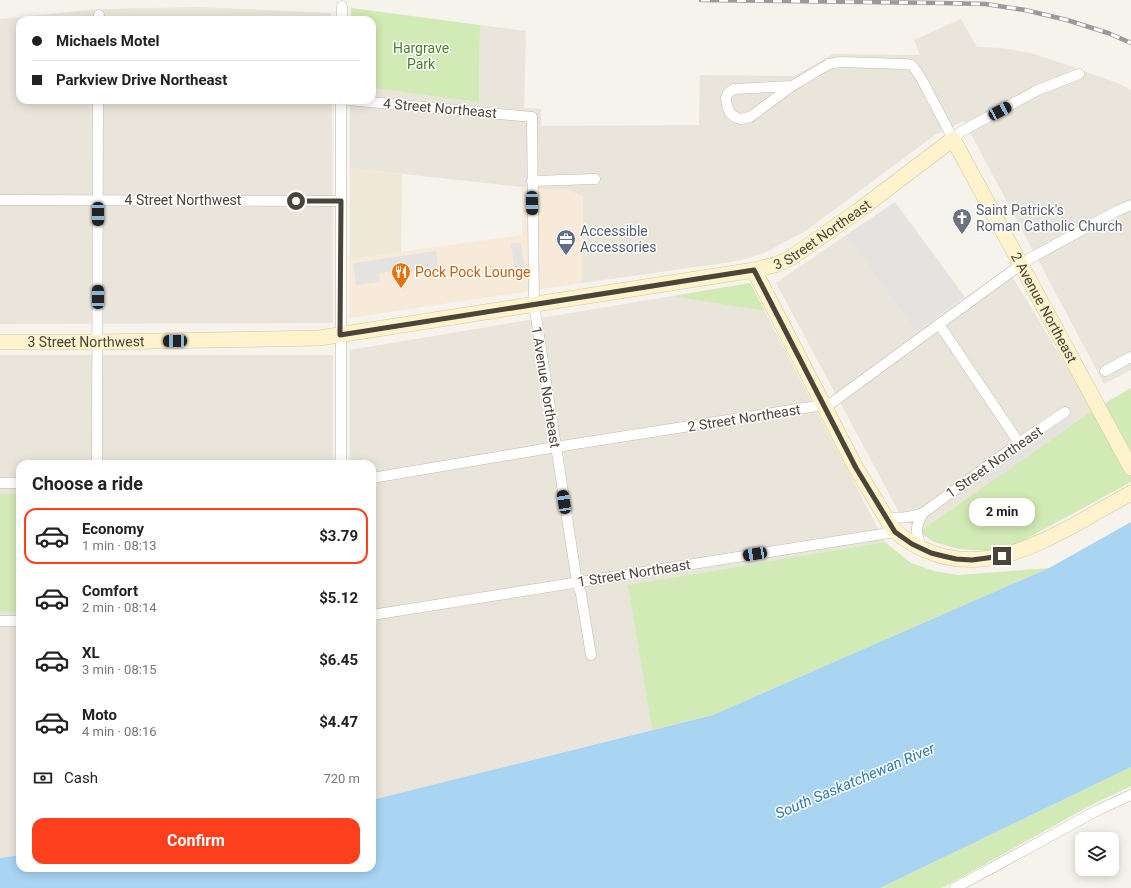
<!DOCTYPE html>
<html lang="en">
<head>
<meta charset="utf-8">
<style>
  :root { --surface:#fff; --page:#f6f6f6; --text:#222; --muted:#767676; --line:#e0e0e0; --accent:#fc3f1d }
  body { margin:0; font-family:Roboto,sans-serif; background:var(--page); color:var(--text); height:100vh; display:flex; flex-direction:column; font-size:15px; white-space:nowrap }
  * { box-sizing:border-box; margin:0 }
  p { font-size:13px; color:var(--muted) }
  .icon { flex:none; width:22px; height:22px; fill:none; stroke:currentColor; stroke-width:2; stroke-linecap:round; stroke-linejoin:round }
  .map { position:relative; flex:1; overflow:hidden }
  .details { position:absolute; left:16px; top:460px; width:360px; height:412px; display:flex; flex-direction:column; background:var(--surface); border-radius:12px; box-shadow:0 2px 10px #0003 }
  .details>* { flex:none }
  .top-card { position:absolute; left:16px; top:16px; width:360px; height:88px; border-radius:12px; box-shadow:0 2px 10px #0003; display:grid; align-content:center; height:88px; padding:0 16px; background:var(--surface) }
  .tools { position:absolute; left:1075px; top:832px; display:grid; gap:8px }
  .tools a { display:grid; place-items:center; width:44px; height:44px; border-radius:8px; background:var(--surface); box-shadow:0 2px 10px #0003; font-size:20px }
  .end { position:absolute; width:18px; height:18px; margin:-9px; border:5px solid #4b4439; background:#fff; box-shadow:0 0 0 2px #fff }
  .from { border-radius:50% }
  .bubble { position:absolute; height:28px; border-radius:12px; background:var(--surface); box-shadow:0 2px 10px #0003; font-size:13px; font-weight:700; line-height:28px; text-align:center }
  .car { position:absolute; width:12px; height:24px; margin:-12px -6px; border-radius:5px; box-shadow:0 0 3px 1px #0007; background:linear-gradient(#222 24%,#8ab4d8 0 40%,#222 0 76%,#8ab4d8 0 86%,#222 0) }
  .top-card b { display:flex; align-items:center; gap:14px; height:38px; font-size:15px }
  .top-card b+b { border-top:1px solid var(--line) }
  .top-card i { width:10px; height:10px; background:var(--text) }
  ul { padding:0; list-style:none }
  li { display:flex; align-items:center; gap:12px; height:56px; margin:0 8px 6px; padding:0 8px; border:2px solid transparent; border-radius:12px }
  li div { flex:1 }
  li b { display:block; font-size:15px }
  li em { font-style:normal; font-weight:700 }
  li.active { border-color:var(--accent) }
  li>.icon { width:36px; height:36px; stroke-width:1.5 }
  h2 { padding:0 16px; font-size:18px; line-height:48px }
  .pay { display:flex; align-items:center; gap:10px; height:44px; padding:0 16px; font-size:15px }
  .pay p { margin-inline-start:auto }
  .action { display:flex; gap:8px; margin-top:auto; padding:8px 16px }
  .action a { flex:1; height:46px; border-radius:12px; background:var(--accent); color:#fff; font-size:16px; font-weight:700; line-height:46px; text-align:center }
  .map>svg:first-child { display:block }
</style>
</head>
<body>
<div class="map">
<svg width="1131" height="888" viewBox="0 0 1131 888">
  <rect width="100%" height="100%" fill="#f6f3ec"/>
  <g fill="#eae5da">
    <path d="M200,7L331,13V20H20V100H332L333,323L0,324V19L100,9Z"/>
    <path d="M961,19L977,47L1002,48L1031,53L1070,66L1120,84L1131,90V370L1104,384L964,121L935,135L804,232L764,253L742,260L718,264L582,283L583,197L566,189L549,190L350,168V100H372V88L479,101L480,25L526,31L524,108L541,109V126L699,125L700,75L794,76L833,54L920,55L914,40Z"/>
    <path d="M846,235L916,332L1007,268L1093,410L919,532L901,516L776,283Z"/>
    <path d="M750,283L885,542L629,585L652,730L372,800V464H350V350Z"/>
    <path d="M0,355H333V464H20V855L0,858Z"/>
  </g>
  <path fill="#f7ead8" d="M522,187L549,190L566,189L583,197L582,283L350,318V259L522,235Z"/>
  <path fill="#efe8d6" d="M350,168L402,174L401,252L350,259Z"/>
  <g fill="#d2eab5">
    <path d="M351,8L480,25L479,102L372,88V20H351Z"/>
    <path d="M750,283L765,311L673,296Z"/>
    <path d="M1131,388V482L1013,546L988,551L959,549L934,542L919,532L1093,410Z"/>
    <rect x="0" y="494" width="20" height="118"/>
    <path d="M885,542L911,563L934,571L958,575L1049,568L713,715L652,730L628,585Z"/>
    <path d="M1131,767V786L1093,804L942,888H880Z"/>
  </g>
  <g fill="#e5e3e0">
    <path d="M895,202L965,297L916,332L846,235Z"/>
    <path d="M521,243L526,278L516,280L511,244Z"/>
    <path d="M436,251L438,268L410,272L409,269H408L379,273L380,282L356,285L353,263Z"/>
    <path d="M1066,415L1072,425L989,483L983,474Z"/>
  </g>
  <path fill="#a9d4f2" d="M1131,522V767L880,888H0V858L20,855V868H372V800L713,715L1049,568Z"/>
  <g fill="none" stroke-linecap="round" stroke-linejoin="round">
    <g stroke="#c2bbae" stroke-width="11">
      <g id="street">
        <path d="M98,20L99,15"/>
        <path d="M342,20V6"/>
        <path d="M792,86L750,117L741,119L735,117L730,113L727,106L726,98L728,93L734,89L792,86L829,64L840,62L904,64L912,65L921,78L953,139L962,131L1038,90L1079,74"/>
        <path d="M348,100L532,117L534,304L577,582L581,594L591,655"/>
        <path d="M532,181L595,179"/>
        <path d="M0,200L341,201"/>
        <path d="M939,324L1019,443"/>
        <path d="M1105,371L1131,357"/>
        <path d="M97,464L98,100"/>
        <path d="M341,464V100"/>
        <path d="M372,478L556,447L830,404L1027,260L1117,211L1131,205"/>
        <path d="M0,483H20"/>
        <path d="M886,517C900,519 910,518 923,513L1019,443L1065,412"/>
        <path d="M922,549C916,532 914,529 923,513"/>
        <path d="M372,615L895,532"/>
        <path d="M0,621H20"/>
        <path d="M955,888L1098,810L1131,795"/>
      </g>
    </g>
    <g stroke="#d6c79b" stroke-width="16">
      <g id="secondary">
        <path d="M754,270L856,468L891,526C899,537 912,544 925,550C979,574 1030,549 1078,523C1095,513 1113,503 1131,493"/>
        <path id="s1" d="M0,342H98L319,338L754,270L775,265L789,259L858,211L953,139L1131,468"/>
      </g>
    </g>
    <use href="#street" stroke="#fff" stroke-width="10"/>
    <use href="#secondary" stroke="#fff3cd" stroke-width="15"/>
    <g stroke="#9a9a9a" stroke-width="4.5">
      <path id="rail" d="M701,0L942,3L985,4L1025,10L1067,20L1108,33L1131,43"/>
    </g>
    <use href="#rail" stroke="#fff" stroke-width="3" stroke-dasharray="9" stroke-linecap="butt"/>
  </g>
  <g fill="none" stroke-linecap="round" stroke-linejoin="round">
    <path stroke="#4b4439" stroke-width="5" d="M296,201H341L340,335L754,270L856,468L895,532L912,544L931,553L943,556L956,559L972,560L1002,556"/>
  </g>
  <defs>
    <g id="church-pin" transform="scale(1)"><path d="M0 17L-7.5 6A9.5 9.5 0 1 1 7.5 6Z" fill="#6b7280" stroke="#fff"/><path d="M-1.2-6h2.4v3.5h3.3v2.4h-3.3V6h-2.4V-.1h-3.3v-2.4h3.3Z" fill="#fff"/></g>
    <g id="office-pin" transform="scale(1)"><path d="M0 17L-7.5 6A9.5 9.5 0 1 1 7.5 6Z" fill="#5c6f8a" stroke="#fff"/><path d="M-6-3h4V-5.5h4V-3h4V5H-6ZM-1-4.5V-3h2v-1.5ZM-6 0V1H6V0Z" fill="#fff"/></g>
    <g id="restaurant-pin" transform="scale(1)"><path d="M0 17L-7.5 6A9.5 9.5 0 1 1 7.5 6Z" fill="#e8710a" stroke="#fff"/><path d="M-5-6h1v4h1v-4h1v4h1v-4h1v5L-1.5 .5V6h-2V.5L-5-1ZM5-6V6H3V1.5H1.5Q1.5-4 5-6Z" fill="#fff"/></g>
  </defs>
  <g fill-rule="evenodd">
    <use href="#church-pin" x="962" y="218"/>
    <use href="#office-pin" x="566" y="239"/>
    <use href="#restaurant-pin" x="401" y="272"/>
  </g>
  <g text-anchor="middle" stroke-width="3" stroke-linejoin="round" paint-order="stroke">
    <g font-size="14" fill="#4a7f2a" stroke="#fff">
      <text x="421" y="53">Hargrave<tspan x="421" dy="16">Park</tspan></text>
    </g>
    <g font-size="14" fill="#4b4439" stroke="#fff">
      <text transform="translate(440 108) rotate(5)" y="5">4 Street Northeast</text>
      <text x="183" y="205">4 Street Northwest</text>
      <text dy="5" stroke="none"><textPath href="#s1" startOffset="837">3 Street Northeast</textPath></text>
      <text dy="5" stroke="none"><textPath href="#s1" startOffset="1191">2 Avenue Northeast</textPath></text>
      <text dy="5" stroke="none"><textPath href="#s1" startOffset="86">3 Street Northwest</textPath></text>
      <text transform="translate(546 387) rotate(81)" y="5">1 Avenue Northeast</text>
      <text transform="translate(744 418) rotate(-9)" y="5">2 Street Northeast</text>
      <text transform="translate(994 462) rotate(-35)" y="5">1 Street Northeast</text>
      <text transform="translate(634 573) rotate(-9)" y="5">1 Street Northeast</text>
    </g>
    <g font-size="14" fill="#5b616d" stroke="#fff" text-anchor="start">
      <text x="976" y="215">Saint Patrick's<tspan x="976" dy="16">Roman Catholic Church</tspan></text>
    </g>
    <g font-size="14" fill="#4e5e75" stroke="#fff" text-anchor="start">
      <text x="580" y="236">Accessible<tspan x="580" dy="16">Accessories</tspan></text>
    </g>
    <g font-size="14" fill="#c56008" stroke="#fff" text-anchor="start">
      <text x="415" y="277">Pock Pock Lounge</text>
    </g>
    <g font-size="15" font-style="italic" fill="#2e7ab2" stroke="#fff">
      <text transform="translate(855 781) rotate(-23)" y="5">South Saskatchewan River</text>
    </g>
  </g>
</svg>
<div class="tools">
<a><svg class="icon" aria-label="layers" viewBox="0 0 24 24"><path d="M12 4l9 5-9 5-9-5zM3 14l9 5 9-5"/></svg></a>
</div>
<i class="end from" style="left:296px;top:201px"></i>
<i class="end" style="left:1002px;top:556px"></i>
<div class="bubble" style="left:969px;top:498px;width:66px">2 min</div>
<i class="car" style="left:1000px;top:111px;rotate:62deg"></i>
<i class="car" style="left:532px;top:203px;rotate:179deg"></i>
<i class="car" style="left:98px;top:214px;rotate:180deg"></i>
<i class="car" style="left:98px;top:297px;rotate:0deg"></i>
<i class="car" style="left:175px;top:341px;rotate:269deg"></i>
<i class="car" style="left:564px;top:502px;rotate:351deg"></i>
<i class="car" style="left:755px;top:554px;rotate:261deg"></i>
<div class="top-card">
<b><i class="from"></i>Michaels Motel</b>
<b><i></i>Parkview Drive Northeast</b>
</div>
<section class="details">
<h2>Choose a ride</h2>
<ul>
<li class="active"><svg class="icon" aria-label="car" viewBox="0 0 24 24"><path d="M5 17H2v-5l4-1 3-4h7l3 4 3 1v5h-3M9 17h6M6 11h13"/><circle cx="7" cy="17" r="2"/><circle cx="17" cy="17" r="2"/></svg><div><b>Economy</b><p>1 min · 08:13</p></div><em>$3.79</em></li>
<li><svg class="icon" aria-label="car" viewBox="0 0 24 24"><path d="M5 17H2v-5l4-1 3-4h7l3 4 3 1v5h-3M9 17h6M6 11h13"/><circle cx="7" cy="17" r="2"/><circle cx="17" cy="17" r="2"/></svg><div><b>Comfort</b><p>2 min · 08:14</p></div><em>$5.12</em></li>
<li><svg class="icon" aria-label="car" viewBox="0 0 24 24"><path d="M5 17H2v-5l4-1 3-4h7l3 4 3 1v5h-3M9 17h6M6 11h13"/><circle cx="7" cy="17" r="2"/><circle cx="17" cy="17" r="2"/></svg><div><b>XL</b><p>3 min · 08:15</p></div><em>$6.45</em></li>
<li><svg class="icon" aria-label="car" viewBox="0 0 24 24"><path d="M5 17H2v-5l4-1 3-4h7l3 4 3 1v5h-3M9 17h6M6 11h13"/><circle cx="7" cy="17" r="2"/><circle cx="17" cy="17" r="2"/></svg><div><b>Moto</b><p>4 min · 08:16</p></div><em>$4.47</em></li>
</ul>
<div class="pay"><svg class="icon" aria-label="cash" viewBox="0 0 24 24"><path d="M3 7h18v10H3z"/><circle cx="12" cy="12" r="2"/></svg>Cash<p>720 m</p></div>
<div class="action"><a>Confirm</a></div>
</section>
</div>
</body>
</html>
